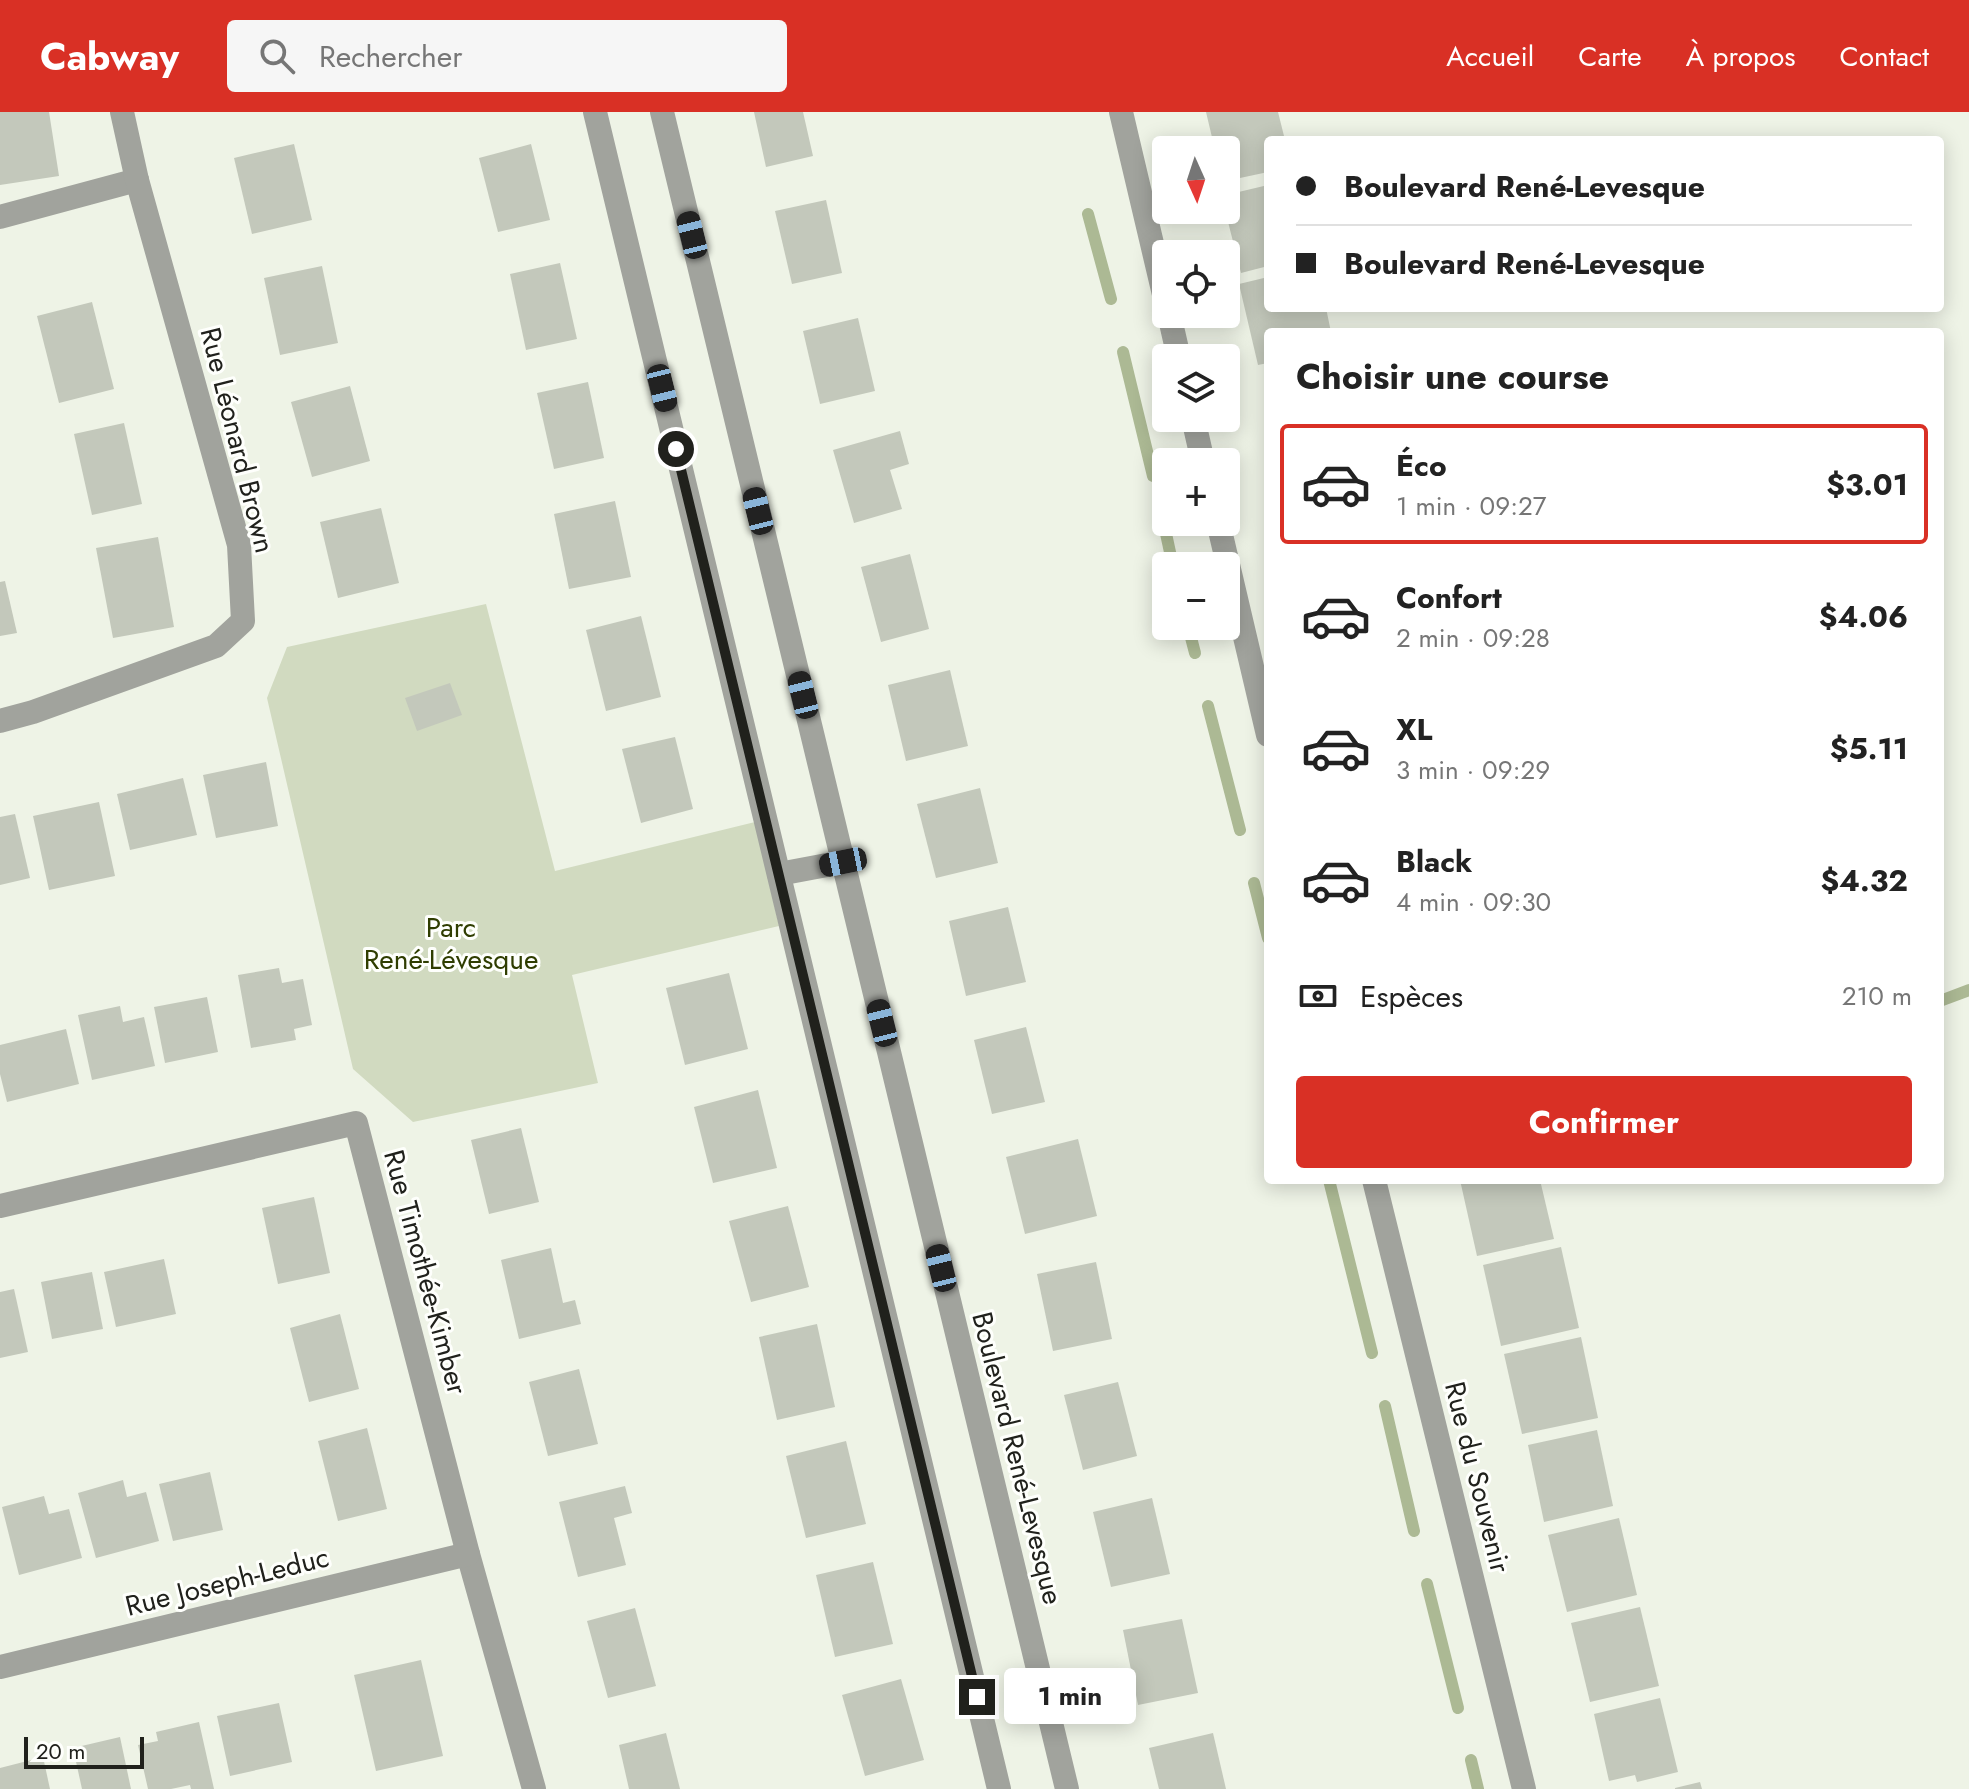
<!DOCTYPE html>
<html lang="fr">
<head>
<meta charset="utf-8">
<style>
  :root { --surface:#fff; --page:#f6f6f6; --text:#222; --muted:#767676; --line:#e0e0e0; --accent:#d93025 }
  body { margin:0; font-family:Jost,sans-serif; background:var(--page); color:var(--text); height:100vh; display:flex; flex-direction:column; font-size:30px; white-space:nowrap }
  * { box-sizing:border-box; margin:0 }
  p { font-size:26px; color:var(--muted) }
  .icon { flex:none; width:44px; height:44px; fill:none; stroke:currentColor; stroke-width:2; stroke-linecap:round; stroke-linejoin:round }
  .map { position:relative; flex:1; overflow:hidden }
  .sheet { position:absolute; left:1264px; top:216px; width:680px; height:856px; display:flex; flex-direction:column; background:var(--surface); border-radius:8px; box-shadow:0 4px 20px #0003 }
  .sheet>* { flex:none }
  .banner { position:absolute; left:1264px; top:24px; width:680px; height:176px; border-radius:8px; box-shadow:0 4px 20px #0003; display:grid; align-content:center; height:176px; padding:0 32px; background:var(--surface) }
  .needle { width:52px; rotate:177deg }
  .buttons { position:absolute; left:1152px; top:24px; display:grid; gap:16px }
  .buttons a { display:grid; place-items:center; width:88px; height:88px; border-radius:8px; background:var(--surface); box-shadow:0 4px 20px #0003; font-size:40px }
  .scale { position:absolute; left:24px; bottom:20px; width:120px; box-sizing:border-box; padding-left:8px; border:4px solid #20211c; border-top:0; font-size:22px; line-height:28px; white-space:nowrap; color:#20211c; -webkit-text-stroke:6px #fefffc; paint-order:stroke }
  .end { position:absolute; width:36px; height:36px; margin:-18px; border:10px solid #20211c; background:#fff; box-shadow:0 0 0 4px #fff }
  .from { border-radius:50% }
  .bubble { position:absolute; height:56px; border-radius:8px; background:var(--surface); box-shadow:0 4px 20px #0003; font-size:26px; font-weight:700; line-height:56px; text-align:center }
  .car { position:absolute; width:24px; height:48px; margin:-24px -12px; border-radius:10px; box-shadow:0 0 6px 2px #0007; background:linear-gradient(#222 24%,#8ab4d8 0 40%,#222 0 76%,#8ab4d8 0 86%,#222 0) }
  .banner b { display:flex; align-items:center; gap:28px; height:76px; font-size:30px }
  .banner b+b { border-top:2px solid var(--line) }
  .banner i { width:20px; height:20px; background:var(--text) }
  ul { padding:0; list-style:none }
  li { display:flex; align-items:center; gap:24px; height:120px; margin:0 16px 12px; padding:0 16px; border:4px solid transparent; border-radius:8px }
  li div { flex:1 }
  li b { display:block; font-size:30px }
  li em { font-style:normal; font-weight:700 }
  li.selected { border-color:var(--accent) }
  li>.icon { width:72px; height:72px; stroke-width:1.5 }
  h2 { padding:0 32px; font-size:36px; line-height:96px }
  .pay { display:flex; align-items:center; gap:20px; height:88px; padding:0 32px; font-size:30px }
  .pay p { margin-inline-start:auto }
  .primary-button { display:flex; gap:16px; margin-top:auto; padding:16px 32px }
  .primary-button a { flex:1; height:92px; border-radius:8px; background:var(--accent); color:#fff; font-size:32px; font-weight:700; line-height:92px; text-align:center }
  header { display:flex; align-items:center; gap:48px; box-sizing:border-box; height:112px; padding:0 40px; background:var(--accent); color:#fff }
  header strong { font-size:38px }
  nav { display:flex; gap:44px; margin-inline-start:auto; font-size:28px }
  .search { width:560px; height:72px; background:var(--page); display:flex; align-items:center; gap:20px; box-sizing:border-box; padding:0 28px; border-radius:8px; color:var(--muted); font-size:30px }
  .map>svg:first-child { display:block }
</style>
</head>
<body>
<header>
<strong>Cabway</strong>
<div class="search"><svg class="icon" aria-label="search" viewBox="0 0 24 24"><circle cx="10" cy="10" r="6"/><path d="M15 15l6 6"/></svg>Rechercher</div>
<nav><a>Accueil</a><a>Carte</a><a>À propos</a><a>Contact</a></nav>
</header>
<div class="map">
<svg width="1969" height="1677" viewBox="0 0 1969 1677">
  <rect width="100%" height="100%" fill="#eef3e6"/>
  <path fill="#d1dac0" d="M486,492L555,759L755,710L779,814L572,863L598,971L413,1010L353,957L267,586L287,535Z"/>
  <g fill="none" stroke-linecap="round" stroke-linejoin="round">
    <g stroke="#acb994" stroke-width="12">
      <path d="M1088,102L1111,187"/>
      <path d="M1123,240L1153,364"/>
      <path d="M1165,417L1173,454"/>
      <path d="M1188,514L1195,541"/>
      <path d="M1208,594L1240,718"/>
      <path d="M1254,771L1268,826"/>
      <path d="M1940,889L1969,878"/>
      <path d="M1329,1068L1372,1241"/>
      <path d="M1385,1294L1414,1419"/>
      <path d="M1427,1472L1458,1596"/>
      <path d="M1471,1648L1478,1677"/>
    </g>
  </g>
  <g fill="#c3c8bb">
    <path d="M0,0H49L59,64L0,73Z"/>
    <path d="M754,0H803L813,44L766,55Z"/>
    <path d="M1206,0H1278L1285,28H1268V60L1226,69V38H1215Z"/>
    <path d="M294,32L312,108L252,122L234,46Z"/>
    <path d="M531,32L550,108L498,120L479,46Z"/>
    <path d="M1268,73V154L1241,161L1225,98L1226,83Z"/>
    <path d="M826,88L842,161L792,172L775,99Z"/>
    <path d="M560,151L577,227L526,238L510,162Z"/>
    <path d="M322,154L338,231L280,243L264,166Z"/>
    <path d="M1268,165V196H1326L1331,220H1268V251L1258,253L1239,172Z"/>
    <path d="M92,190L114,277L59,291L37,204Z"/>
    <path d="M858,206L875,279L820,292L803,219Z"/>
    <path d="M588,270L604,346L554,357L537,281Z"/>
    <path d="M350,274L370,349L312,365L291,290Z"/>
    <path d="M124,311L142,392L92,403L74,322Z"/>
    <path d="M900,319L909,352L890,358L902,397L854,411L833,338Z"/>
    <path d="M615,389L631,465L569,477L554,402Z"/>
    <path d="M381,396L399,471L338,486L320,410Z"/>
    <path d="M158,425L174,515L113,526L96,436Z"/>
    <path d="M910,442L929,517L881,530L861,455Z"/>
    <path d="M5,469L17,521L0,524V470Z"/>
    <path d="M641,504L661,585L606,599L586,518Z"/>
    <path d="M950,558L968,634L906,649L888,573Z"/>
    <path d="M450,571L462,603L417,619L405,586Z"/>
    <path d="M675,625L693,697L641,711L622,637Z"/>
    <path d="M266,650L278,714L216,726L203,663Z"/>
    <path d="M183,666L197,723L130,738L117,682Z"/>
    <path d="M980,676L998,751L936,766L917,692Z"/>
    <path d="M99,690L115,764L49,778L33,704Z"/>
    <path d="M15,702L30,766L0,773V705Z"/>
    <path d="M1008,795L1026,870L966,884L949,809Z"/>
    <path d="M279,856L282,871L303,867L312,913L294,917L296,928L251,936L238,863Z"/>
    <path d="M729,861L748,937L685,953L666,876Z"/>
    <path d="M207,885L218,940L165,951L154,895Z"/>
    <path d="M120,894L123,910L144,905L155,954L92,968L78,903Z"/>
    <path d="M1026,915L1045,990L992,1002L974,928Z"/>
    <path d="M66,917L79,972L7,990L0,962V933Z"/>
    <path d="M758,978L777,1056L713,1071L694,995Z"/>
    <path d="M521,1016L539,1090L489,1102L471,1028Z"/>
    <path d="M1078,1027L1097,1104L1025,1122L1006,1045Z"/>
    <path d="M1460,1068H1540L1554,1127L1477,1144Z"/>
    <path d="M314,1085L330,1161L278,1172L262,1096Z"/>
    <path d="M788,1094L809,1175L751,1190L729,1109Z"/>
    <path d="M1561,1135L1579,1216L1501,1234L1483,1153Z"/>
    <path d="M551,1136L563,1191L575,1188L581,1212L519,1227L501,1148Z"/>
    <path d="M164,1147L176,1202L116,1215L104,1160Z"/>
    <path d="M1096,1150L1112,1227L1053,1239L1037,1162Z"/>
    <path d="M92,1160L103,1217L52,1227L41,1170Z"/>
    <path d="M14,1177L28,1240L0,1246V1180Z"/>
    <path d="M340,1202L359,1277L309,1290L290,1216Z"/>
    <path d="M817,1212L835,1295L777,1308L759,1225Z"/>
    <path d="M1581,1225L1598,1306L1522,1322L1504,1242Z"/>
    <path d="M579,1257L598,1332L548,1344L529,1270Z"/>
    <path d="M1118,1270L1137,1344L1083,1358L1064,1283Z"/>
    <path d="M367,1316L387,1397L338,1409L318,1329Z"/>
    <path d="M1597,1318L1613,1394L1544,1410L1528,1333Z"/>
    <path d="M846,1329L866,1412L806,1426L786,1344Z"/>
    <path d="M210,1360L223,1418L173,1429L159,1372Z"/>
    <path d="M123,1368L127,1385L146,1380L159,1429L96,1446L78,1381Z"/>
    <path d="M625,1374L632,1401L614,1406L626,1453L578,1465L559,1390Z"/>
    <path d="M44,1384L49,1402L69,1397L82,1446L19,1463L2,1395Z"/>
    <path d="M1152,1386L1170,1462L1111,1475L1093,1400Z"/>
    <path d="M1619,1406L1637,1483L1567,1500L1548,1423Z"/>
    <path d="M873,1450L893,1532L835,1545L816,1463Z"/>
    <path d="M1640,1495L1659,1574L1590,1590L1571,1511Z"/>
    <path d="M635,1496L656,1574L608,1586L587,1509Z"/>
    <path d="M1182,1507L1198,1581L1138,1593L1123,1518Z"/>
    <path d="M421,1548L443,1644L376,1659L354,1563Z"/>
    <path d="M901,1567L924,1648L865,1664L842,1583Z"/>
    <path d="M1660,1586L1678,1660L1637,1670L1635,1663L1609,1669L1594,1602Z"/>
    <path d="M279,1591L292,1650L230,1664L217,1604Z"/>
    <path d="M199,1610L214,1677H191L190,1673L171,1677H148L138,1633L158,1629L156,1620Z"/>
    <path d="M666,1621L680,1677H629L619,1633Z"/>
    <path d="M1213,1621L1226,1677H1159L1149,1636Z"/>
    <path d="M120,1625L131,1677H82L73,1636Z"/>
    <path d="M43,1645L50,1677H0V1656Z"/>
    <path d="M1700,1670L1702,1677H1675V1676Z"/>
  </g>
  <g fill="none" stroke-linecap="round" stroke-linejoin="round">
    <g stroke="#a1a39d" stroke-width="24">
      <path d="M595,0L999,1677"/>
      <path d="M662,0L1067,1677"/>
      <path d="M1121,0L1166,191"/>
      <path d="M0,105L137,68"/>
      <path d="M1169,202L1179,246"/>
      <path d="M1193,306L1203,350"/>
      <path d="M1218,410L1268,623"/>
      <path d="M0,609L33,600L216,534L243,509L239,433L137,68L122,0"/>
      <path d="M779,762L843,750"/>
      <path d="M1374,1068L1524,1677"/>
      <path d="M0,1094L356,1011L468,1442L534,1677"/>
      <path d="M0,1555L468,1442"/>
    </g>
  </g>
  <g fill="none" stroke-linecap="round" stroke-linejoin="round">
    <path stroke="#20211c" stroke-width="10" d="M676,337L977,1585"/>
  </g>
  <g text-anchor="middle" stroke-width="6" stroke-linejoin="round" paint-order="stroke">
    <g font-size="28" fill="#20211c" stroke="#fefffc">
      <text transform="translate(238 328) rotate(76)" y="10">Rue Léonard Brown</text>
      <text transform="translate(426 1160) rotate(75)" y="10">Rue Timothée-Kimber</text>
      <text transform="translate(1018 1346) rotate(76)" y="10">Boulevard René-Levesque</text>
      <text transform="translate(1478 1365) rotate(76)" y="10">Rue du Souvenir</text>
      <text transform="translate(227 1469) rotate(-14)" y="10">Rue Joseph-Leduc</text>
    </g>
    <g font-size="28" fill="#2f3d00" stroke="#fefffc">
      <text x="451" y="825">Parc<tspan x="451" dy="32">René-Lévesque</tspan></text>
    </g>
  </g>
</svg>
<div class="buttons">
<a><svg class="needle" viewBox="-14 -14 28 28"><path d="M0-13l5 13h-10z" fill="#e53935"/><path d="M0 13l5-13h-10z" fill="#767676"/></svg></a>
<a><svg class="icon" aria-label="locate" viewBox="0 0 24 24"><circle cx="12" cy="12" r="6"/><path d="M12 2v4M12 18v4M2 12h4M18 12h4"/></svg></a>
<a><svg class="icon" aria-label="layers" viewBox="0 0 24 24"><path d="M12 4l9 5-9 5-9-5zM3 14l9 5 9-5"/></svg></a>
<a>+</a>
<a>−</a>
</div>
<div class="scale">20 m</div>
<i class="end from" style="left:676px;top:337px"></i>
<i class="end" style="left:977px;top:1585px"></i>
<div class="bubble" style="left:1004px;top:1556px;width:132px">1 min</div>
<i class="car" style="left:692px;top:123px;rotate:346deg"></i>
<i class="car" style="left:662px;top:276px;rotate:166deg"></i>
<i class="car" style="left:758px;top:399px;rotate:346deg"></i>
<i class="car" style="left:803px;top:583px;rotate:346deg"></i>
<i class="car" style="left:843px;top:750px;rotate:259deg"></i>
<i class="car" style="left:882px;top:911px;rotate:346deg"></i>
<i class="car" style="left:941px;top:1156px;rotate:346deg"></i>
<div class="banner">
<b><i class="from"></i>Boulevard René-Levesque</b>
<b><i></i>Boulevard René-Levesque</b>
</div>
<section class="sheet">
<h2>Choisir une course</h2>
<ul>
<li class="selected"><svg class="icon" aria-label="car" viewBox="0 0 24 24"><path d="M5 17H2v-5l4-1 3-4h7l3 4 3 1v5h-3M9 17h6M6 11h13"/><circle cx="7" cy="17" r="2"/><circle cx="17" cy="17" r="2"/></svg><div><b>Éco</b><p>1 min · 09:27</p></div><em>$3.01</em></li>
<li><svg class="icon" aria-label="car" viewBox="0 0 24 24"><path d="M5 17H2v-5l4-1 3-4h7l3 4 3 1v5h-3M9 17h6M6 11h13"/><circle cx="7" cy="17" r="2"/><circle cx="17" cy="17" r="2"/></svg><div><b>Confort</b><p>2 min · 09:28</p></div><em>$4.06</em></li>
<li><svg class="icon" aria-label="car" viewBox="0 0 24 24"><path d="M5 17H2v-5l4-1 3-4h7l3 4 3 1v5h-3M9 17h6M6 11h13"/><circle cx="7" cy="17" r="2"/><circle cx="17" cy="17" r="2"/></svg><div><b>XL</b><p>3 min · 09:29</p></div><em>$5.11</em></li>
<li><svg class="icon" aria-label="car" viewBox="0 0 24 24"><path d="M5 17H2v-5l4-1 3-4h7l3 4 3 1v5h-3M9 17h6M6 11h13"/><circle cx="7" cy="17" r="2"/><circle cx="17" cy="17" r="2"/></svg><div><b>Black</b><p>4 min · 09:30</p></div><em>$4.32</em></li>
</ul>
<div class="pay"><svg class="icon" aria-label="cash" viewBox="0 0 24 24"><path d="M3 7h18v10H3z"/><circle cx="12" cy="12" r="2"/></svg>Espèces<p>210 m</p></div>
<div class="primary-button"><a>Confirmer</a></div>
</section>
</div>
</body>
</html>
